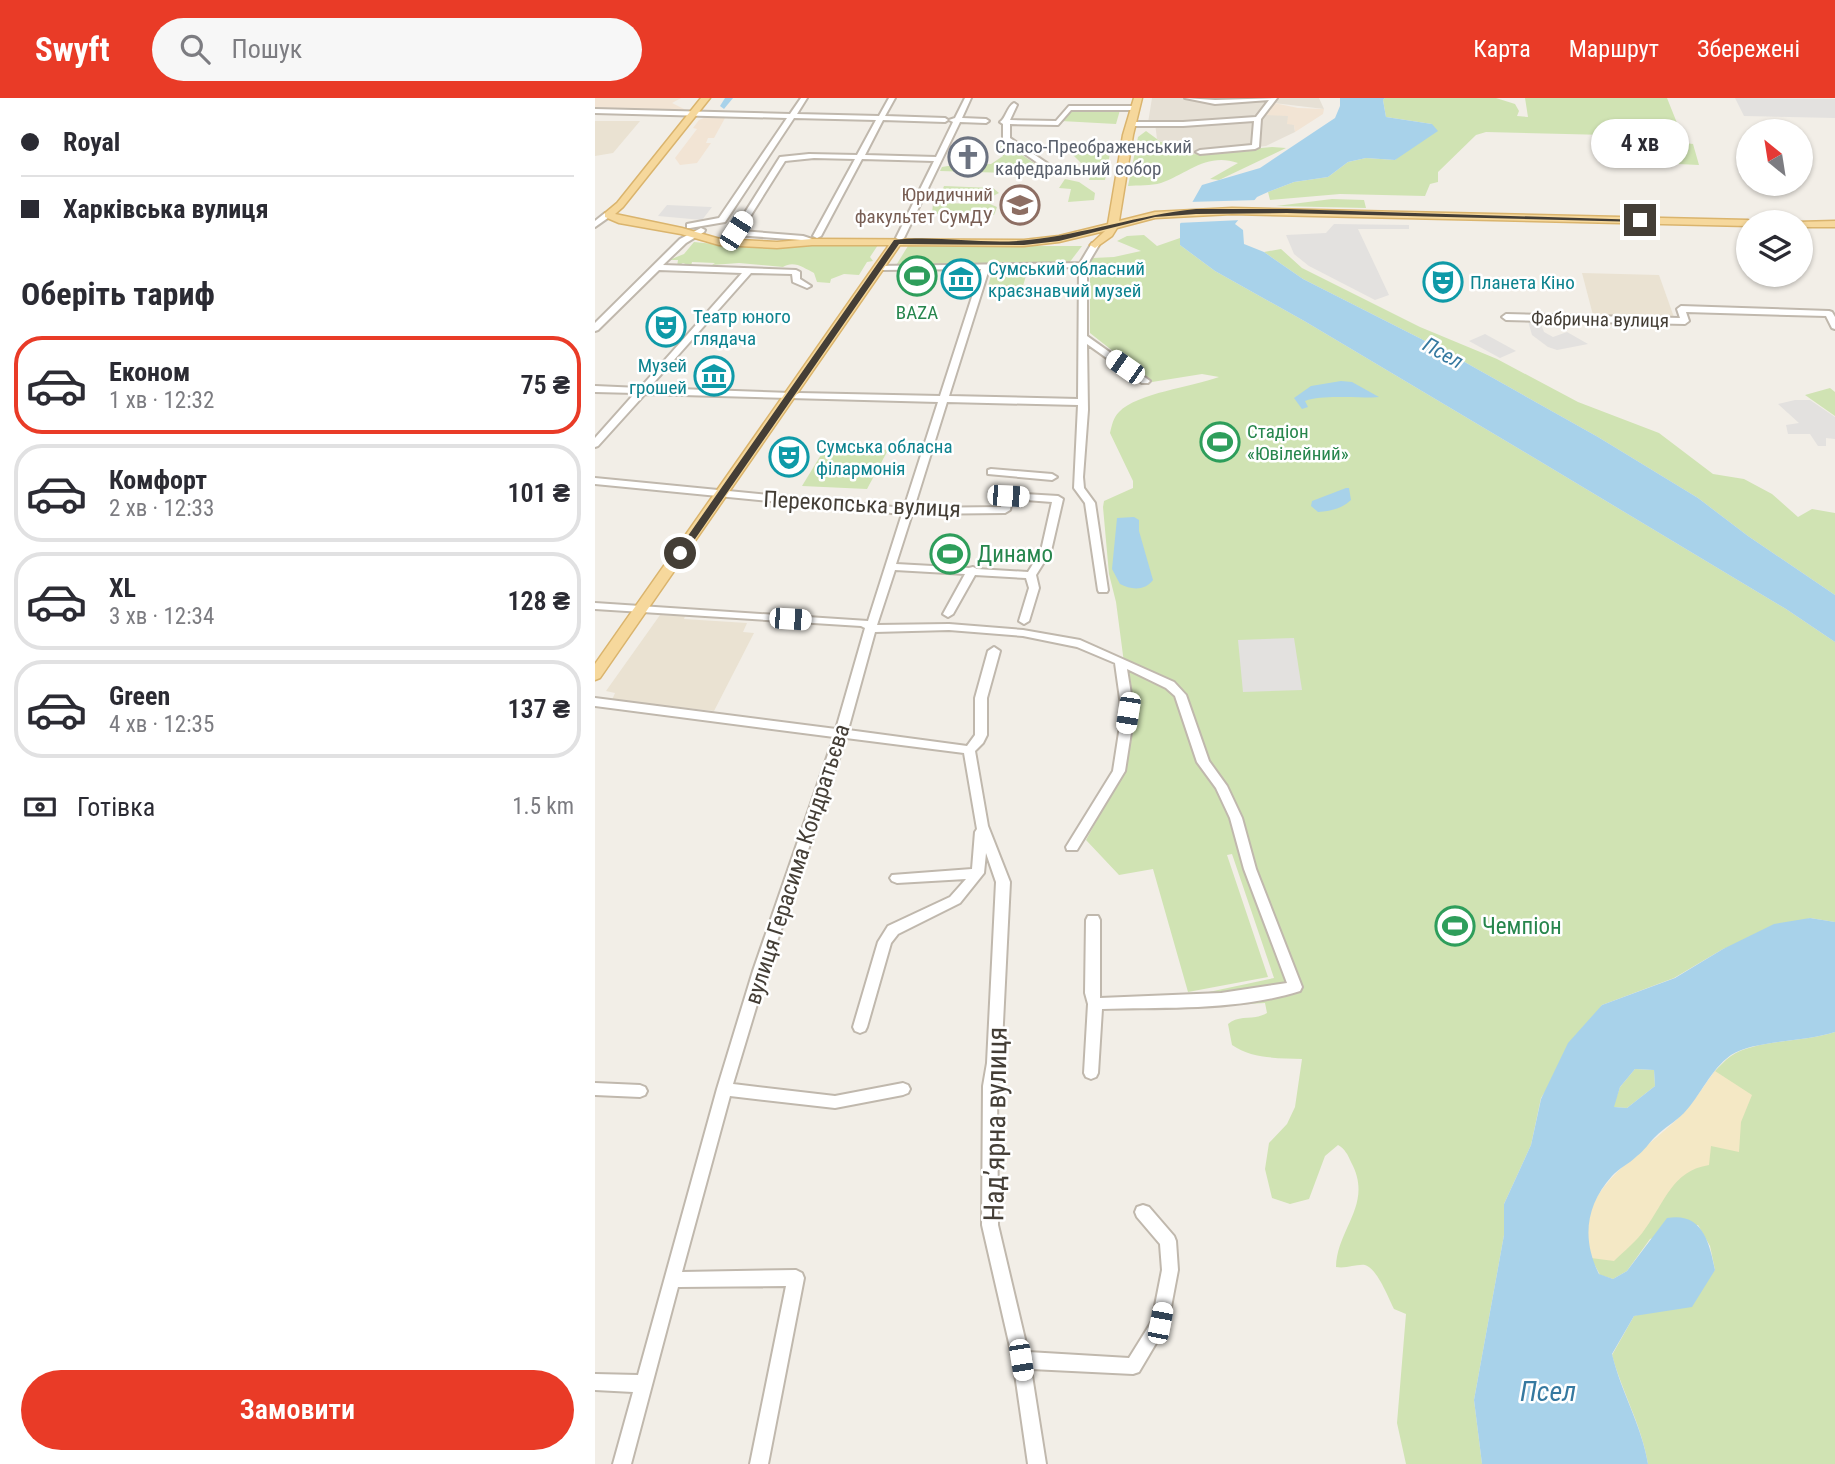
<!DOCTYPE html>
<html lang="uk">
<head>
<meta charset="utf-8">
<style>
  :root { --surface:#fff; --page:#f7f7f7; --text:#2b2b33; --muted:#7c7c81; --line:#e1e1e2; --accent:#e93b27 }
  body { margin:0; font-family:"Roboto Condensed",sans-serif; background:var(--page); color:var(--text); height:100vh; display:flex; flex-direction:column; font-size:26px; white-space:nowrap }
  * { box-sizing:border-box; margin:0 }
  p { font-size:23px; color:var(--muted) }
  .icon { flex:none; width:38px; height:38px; fill:none; stroke:currentColor; stroke-width:2; stroke-linecap:round; stroke-linejoin:round }
  .map { position:relative; flex:1; overflow:hidden }
  .sheet { display:flex; flex-direction:column; background:var(--surface); width:595px }
  .sheet>* { flex:none }
  .hud { display:grid; align-content:center; height:154px; padding:0 21px; background:var(--surface) }
  .needle { width:46px; rotate:330deg }
  .buttons { position:absolute; left:1141px; top:21px; display:grid; gap:14px }
  .buttons a { display:grid; place-items:center; width:77px; height:77px; border-radius:50%; background:var(--surface); box-shadow:0 2px 5px #0004; font-size:35px }
  .end { position:absolute; width:32px; height:32px; margin:-16px; border:9px solid #443e36; background:#fff; box-shadow:0 0 0 4px #fff }
  .from { border-radius:50% }
  .bubble { position:absolute; height:49px; border-radius:24px; background:var(--surface); box-shadow:0 2px 5px #0004; font-size:23px; font-weight:600; line-height:49px; text-align:center }
  .car { position:absolute; width:21px; height:42px; margin:-21px -10px; border-radius:9px; box-shadow:0 0 5px 2px #0007; background:linear-gradient(#fff 24%,#345 0 40%,#fff 0 76%,#345 0 86%,#fff 0) }
  .hud b { display:flex; align-items:center; gap:24px; height:66px; font-size:26px }
  .hud b+b { border-top:2px solid var(--line) }
  .hud i { width:18px; height:18px; background:var(--text) }
  ul { padding:0; list-style:none }
  li { display:flex; align-items:center; gap:21px; height:98px; margin:0 14px 10px; padding:0 7px; border:4px solid var(--line); border-radius:28px }
  li div { flex:1 }
  li b { display:block; font-size:26px }
  li em { font-style:normal; font-weight:600 }
  li.on { border-color:var(--accent) }
  li>.icon { width:63px; height:63px; stroke-width:1.5 }
  h2 { padding:0 21px; font-size:32px; line-height:84px }
  .pay { display:flex; align-items:center; gap:18px; height:77px; padding:0 21px; font-size:26px }
  .pay p { margin-inline-start:auto }
  .action { display:flex; gap:14px; margin-top:auto; padding:14px 21px }
  .action a { flex:1; height:80px; border-radius:42px; background:var(--accent); color:#fff; font-size:28px; font-weight:600; line-height:80px; text-align:center }
  header { display:flex; align-items:center; gap:42px; box-sizing:border-box; height:98px; padding:0 35px; background:var(--accent); color:#fff }
  header strong { font-size:33px }
  nav { display:flex; gap:38px; margin-inline-start:auto; font-size:24px }
  .search { width:490px; height:63px; background:var(--page); display:flex; align-items:center; gap:18px; box-sizing:border-box; padding:0 24px; border-radius:38px; color:var(--muted); font-size:26px }
  main { display:flex; flex:1; min-height:0 }
  .map>svg:first-child { display:block }
</style>
</head>
<body>
<header>
<strong>Swyft</strong>
<div class="search"><svg class="icon" aria-label="search" viewBox="0 0 24 24"><circle cx="10" cy="10" r="6"/><path d="M15 15l6 6"/></svg>Пошук</div>
<nav><a>Карта</a><a>Маршрут</a><a>Збережені</a></nav>
</header>
<main>
<section class="sheet">
<div class="hud">
<b><i class="from"></i>Royal</b>
<b><i></i>Харківська вулиця</b>
</div>
<h2>Оберіть тариф</h2>
<ul>
<li class="on"><svg class="icon" aria-label="car" viewBox="0 0 24 24"><path d="M5 17H2v-5l4-1 3-4h7l3 4 3 1v5h-3M9 17h6M6 11h13"/><circle cx="7" cy="17" r="2"/><circle cx="17" cy="17" r="2"/></svg><div><b>Економ</b><p>1 хв · 12:32</p></div><em>75 ₴</em></li>
<li><svg class="icon" aria-label="car" viewBox="0 0 24 24"><path d="M5 17H2v-5l4-1 3-4h7l3 4 3 1v5h-3M9 17h6M6 11h13"/><circle cx="7" cy="17" r="2"/><circle cx="17" cy="17" r="2"/></svg><div><b>Комфорт</b><p>2 хв · 12:33</p></div><em>101 ₴</em></li>
<li><svg class="icon" aria-label="car" viewBox="0 0 24 24"><path d="M5 17H2v-5l4-1 3-4h7l3 4 3 1v5h-3M9 17h6M6 11h13"/><circle cx="7" cy="17" r="2"/><circle cx="17" cy="17" r="2"/></svg><div><b>XL</b><p>3 хв · 12:34</p></div><em>128 ₴</em></li>
<li><svg class="icon" aria-label="car" viewBox="0 0 24 24"><path d="M5 17H2v-5l4-1 3-4h7l3 4 3 1v5h-3M9 17h6M6 11h13"/><circle cx="7" cy="17" r="2"/><circle cx="17" cy="17" r="2"/></svg><div><b>Green</b><p>4 хв · 12:35</p></div><em>137 ₴</em></li>
</ul>
<div class="pay"><svg class="icon" aria-label="cash" viewBox="0 0 24 24"><path d="M3 7h18v10H3z"/><circle cx="12" cy="12" r="2"/></svg>Готівка<p>1.5 km</p></div>
<div class="action"><a>Замовити</a></div>
</section>
<div class="map">
<svg width="1240" height="1366" viewBox="0 0 1240 1366">
  <rect width="100%" height="100%" fill="#f2eee7"/>
  <path fill="#e6e0d5" d="M557,0H724L729,11L679,5L693,17V24L699,27L700,34L671,48L590,57L562,41L560,25H553Z"/>
  <g fill="#f2e4d4">
    <path d="M0,0H86L77,5L91,12H0Z"/>
    <path d="M679,5L703,10L729,11L728,16L700,34L699,27L692,26L693,18L670,17Z"/>
    <path d="M111,19L130,20L119,40H113L111,45H116L102,65L85,67L80,60L102,31L98,30L104,22Z"/>
  </g>
  <g fill="#eae2d2">
    <path d="M0,23H45L18,55L0,58Z"/>
    <path d="M987,175L1064,177L1080,222L999,221Z"/>
    <path d="M65,517L90,518L89,521L152,525L148,534L159,535L119,613L17,602L20,595L11,593Z"/>
  </g>
  <g fill="#d0e3b3">
    <path d="M790,0H901L920,6L924,13L922,18L933,19L930,0H1072L1090,45L1098,46L1104,67L1020,63L1012,37L891,34L881,37L843,74V84L835,86L830,98L745,96L675,102L673,94L699,84L733,79L753,64L771,60L800,62L837,26L791,19L788,2Z"/>
    <path d="M477,11L525,12L521,26L466,23Z"/>
    <path d="M551,33L566,44L582,43L591,57L677,49L691,50L624,82L615,81L643,65C612,54 592,76 566,85C556,88 543,87 533,88L543,39Z"/>
    <path d="M411,46L449,72L447,76L345,73L347,69L353,68L396,66L408,58L403,49Z"/>
    <path d="M477,50H516L510,82H494L496,75L474,53Z"/>
    <path d="M470,81L484,84L500,95L499,102L473,104L476,91L464,90Z"/>
    <path d="M349,88L398,90L404,95L396,99L345,98Z"/>
    <path d="M737,101L769,102L771,110L681,108Z"/>
    <path d="M338,105L395,106L402,109L399,117L337,116Z"/>
    <path d="M549,137L562,148L585,140V147L620,173L711,224L926,352L1191,511L1240,544V824L1215,820L1128,851L1079,880L1007,907L946,1000L936,1047L909,1106V1137L879,1302L887,1366H811L802,1325L811,1216L799,1211C794,1201 782,1170 770,1167C761,1166 751,1171 741,1169C742,1130 779,1106 756,1064C753,1057 750,1051 743,1047L730,1058L714,1101L695,1106L677,1100L670,1071L674,1045L692,1026L700,1009L707,961C683,960 657,961 637,947L633,926C644,916 659,923 672,915L670,905L600,909L595,898L679,880L637,756L632,757L673,879L593,894L558,771L524,777L491,742L529,673L538,633L521,504L514,476L508,409L509,403L538,390V383L515,335C517,327 518,320 524,314C542,295 597,289 624,279L607,276L557,284L495,235V164L498,160L519,159L546,153L522,143L532,138Z"/>
    <path d="M99,144C160,151 220,146 283,147L275,159L278,163L272,164L264,177L249,176L236,181L235,185L222,184L219,175C209,170 199,162 188,169L144,165L117,167L120,165L97,164L96,168L88,165L82,168L83,162H74L89,156Z"/>
    <path d="M313,148H487L474,165L300,169Z"/>
    <path d="M686,151L707,170L825,229L902,261L983,304L1064,335L1118,376L1149,381L1177,396L1203,419L1217,411L1240,415V497L1153,438L1103,400L1003,339L850,253L708,181L669,154Z"/>
    <path d="M397,174H432L428,188H402L401,192H392Z"/>
    <path d="M1235,290L1240,294V318L1210,297Z"/>
    <path d="M232,347L293,352L272,391L207,388Z"/>
    <path d="M1240,934V1366H1053C1047,1328 1027,1294 1017,1257L1039,1218L1053,1214L1120,1172L1115,1148L1103,1127L1055,1141L1032,1173L1018,1181L1005,1177L996,1160L1120,973C1125,968 1130,962 1136,958C1158,942 1211,944 1240,934Z"/>
    <path d="M1040,971L1059,972L1060,988L1032,1010L1018,1009L1025,989Z"/>
  </g>
  <path fill="#f4e8c5" d="M1120,973L1157,997L1146,1024L1144,1054L1116,1048L1114,1067C1077,1073 1070,1104 1050,1131C1042,1143 1029,1153 1019,1163L996,1160C995,1151 992,1141 992,1132C993,1082 1060,1047 1090,1013C1101,1001 1110,986 1120,973Z"/>
  <g fill="#e3e1df">
    <path d="M1140,0L1240,1V20L1149,18Z"/>
    <path d="M72,107L116,109H117L107,122L63,118Z"/>
    <path d="M739,126L814,127V131H763L794,197L780,202L714,168L699,156L691,137L731,135Z"/>
    <path d="M933,223H945L949,234L958,239L972,234L993,246L962,252L953,249L937,237Z"/>
    <path d="M890,236L921,253L905,260L874,243Z"/>
    <path d="M1200,302H1215L1240,319V341L1231,340V348H1223L1215,336H1193L1191,327L1204,325L1183,306Z"/>
    <path d="M699,540L707,592L648,594L643,542Z"/>
  </g>
  <g fill="#a8d2ea" fill-rule="evenodd">
    <path d="M745,0H790L788,2L791,19L837,26L843,33L800,62L771,60L753,64L733,79L699,84L673,94L662,99L640,126L648,132L649,146L669,154L708,181L850,253L1003,339L1103,400L1153,438L1240,497V544L1191,511L926,352L711,224L620,173L585,147V126L607,87L665,70L740,20L745,8Z"/>
    <path d="M746,283L757,284L784,299C762,301 729,296 710,303L713,309L707,311L699,300L716,288Z"/>
    <path d="M751,390H754L756,402C746,411 736,413 723,414L716,408L717,403Z"/>
    <path d="M539,419L544,422V433L558,482C550,493 536,492 525,486L517,471L522,420Z"/>
    <path d="M1215,820L1240,824V934C1211,944 1159,942 1136,957C1115,972 1106,997 1089,1015C1080,1024 1069,1030 1060,1039C1054,1045 1049,1053 1042,1058C1034,1066 1024,1070 1017,1078C990,1108 987,1142 1004,1176L1018,1181L1032,1173L1072,1120C1107,1114 1114,1143 1120,1172L1097,1209L1039,1218L1017,1256C1026,1294 1047,1328 1053,1366H887L879,1302L909,1137V1106L936,1047L946,1001L973,945L1007,907L1080,880L1128,851L1179,826ZM1040,971L1059,972L1060,988L1032,1010L1019,1009L1025,989Z"/>
  </g>
  <path fill="#f2eee7" d="M664,102L647,122L582,125L593,104Z"/>
  <g fill="none" stroke-linecap="round" stroke-linejoin="round">
    <path fill="#a8d2ea" fill-rule="evenodd" d="M130,0H138L129,11L125,8Z"/>
    <g stroke="#c0b8ad" stroke-width="4">
      <g id="minor">
        <path d="M206,0H212L202,16L284,18L294,0H300L290,18L350,20L353,22L350,24L288,22L270,57L341,59L358,24L354,22L360,20L370,0H376L367,20L391,21L394,23L391,25L365,24L309,140L305,142L301,140L339,63L267,61L226,138L222,140L218,138L260,61L219,60L190,63L146,133L208,138L220,142L221,144L217,146L207,142L141,137L137,135L185,59L214,56L262,57L281,22L199,20L130,124L95,130H92V126L124,120L192,20L0,15V11L195,16Z"/>
        <path d="M590,0L620,2L682,0L666,21L664,49L660,51L605,56L601,54L605,52L657,47L659,23L588,28H536L533,26L536,24H588L661,19L674,2L620,6Z"/>
        <path d="M419,5L422,7L415,22L461,23L474,8H540L543,10L540,12H476L463,27L415,26V40L459,70V74H456L408,41V26L405,24C411,20 412,9 419,5Z"/>
        <path d="M10,115L17,117L0,129V123Z"/>
        <path d="M106,130L110,132L109,134L91,145L68,167L201,172L205,174V181L216,188L212,190L198,184L197,176L156,175L54,290L196,295L200,297L204,295L345,298L386,171L285,172H282V168L485,165L497,145H500L504,147L492,167V238L555,283L553,285H547L492,246L493,312L488,379L489,390L500,405L513,492L512,494H504L503,492L490,405L479,390L483,307L352,304L319,410L406,409L408,398L413,395L463,398L468,401L456,453L441,477L444,490L434,523L429,526L424,523L434,490L431,480L380,477L358,516L353,519L348,516L370,476L300,472L282,527L354,526L428,532L485,542L579,584L591,597L614,663L632,688L647,720L661,771L707,889L705,893C642,913 572,909 507,911L503,975L501,979L496,981L491,979L489,975L493,906L490,895L491,822L493,818H503L505,822V900L626,895L692,885L649,771L635,720L621,690L602,664L580,598L571,590L532,571L539,615L530,673L482,752H472L471,749L518,673L527,615L520,565L482,549L428,538L354,532L280,534L253,632L372,648L380,637V600L393,553L399,549L405,553L392,600V637L388,645L380,653L393,728L415,784L406,965L402,988L403,1127L433,1254L534,1260L557,1223L567,1172L565,1146L542,1119L540,1114L542,1109L548,1107L554,1109L579,1138L581,1143L583,1172L573,1225L544,1274L538,1276L436,1271L451,1366H433L418,1262L387,1127L388,988L392,965L401,784L391,755L389,775L365,805L303,836L296,845L272,929L270,933L265,935L260,933L258,929L283,844L293,828L355,799L371,781L302,785L297,783L295,780L297,777L377,771L380,734L382,731L369,655L251,640L172,873L138,986L240,998L308,985L313,987L315,991L313,995L308,997L240,1010L135,998L87,1174L201,1172L207,1175L209,1180L173,1366H155L191,1188L83,1189L36,1366H18L38,1294L0,1292V1276L43,1277L122,991L158,873L239,639L0,608V600L241,631L270,530L266,528L0,511V505L273,523L307,416L0,386V380L309,410L343,304L50,296L3,348L0,349V340L40,295L0,294V288L45,290L147,175L64,172L3,232L0,233V225L85,141ZM484,169L483,301L354,298L394,171ZM417,401L457,404L446,453L433,474L382,471L378,469L374,470L301,466L317,416L410,415L415,412Z"/>
        <path d="M1086,208L1234,213L1237,214L1240,219V231L1237,230L1231,218L1091,214L1094,223L1090,226L911,222L907,219L911,216L1085,220L1082,211Z"/>
        <path d="M396,371L457,376L462,379L457,382L393,376V372Z"/>
        <path d="M0,985L45,987L50,989L52,993L50,997L45,999L0,997Z"/>
      </g>
    </g>
    <g stroke="#dab46d" stroke-width="3">
      <g id="major">
        <path d="M106,0H115L28,109L20,116L87,130L125,141L182,144L217,141L429,142L464,138L513,126L528,37L539,0H547L538,37L524,123L560,114L637,110L1153,122L1157,124H1153V128L637,116L560,120L522,130L517,138L500,150L495,147L510,133L464,144L429,148L305,147L5,580L0,582V566L294,147H217L182,150L124,147L86,136L24,125L10,119V115L22,105Z"/>
        <path d="M1240,123V129H1206V124H1202Z"/>
      </g>
    </g>
    <use href="#minor" fill="#fff" fill-rule="evenodd"/>
    <use href="#major" fill="#f6d89c" fill-rule="evenodd"/>
  </g>
  <path fill="#443e36" d="M601,111H692L1048,122L1045,124L692,115L601,116L560,119L464,143L429,147L304,146L89,457L81,455L299,142C343,137 389,147 433,142C491,136 543,117 601,111Z"/>
  <defs>
    <g id="church-ring" transform="scale(2.0125)"><circle r="9.5" fill="#fff" stroke="#6b7280" stroke-width="1.5"/><path d="M-1.2-6h2.4v3.5h3.3v2.4h-3.3V6h-2.4V-.1h-3.3v-2.4h3.3Z" fill="#6b7280"/></g>
    <g id="university-ring" transform="scale(2.0125)"><circle r="9.5" fill="#fff" stroke="#8d6e63" stroke-width="1.5"/><path d="M0-5L7-2L0 1L-7-2ZM-4 1L0 2.5L4 1V4Q0 6-4 4Z" fill="#8d6e63"/></g>
    <g id="stadium-ring" transform="scale(2.0125)"><circle r="9.5" fill="#fff" stroke="#2e9e5b" stroke-width="1.5"/><path d="M0-5a6.5 5 0 1 0 0 10a6.5 5 0 1 0 0-10ZM-3.5-1.8h7v3.6h-7Z" fill="#2e9e5b"/></g>
    <g id="museum-ring" transform="scale(2.0125)"><circle r="9.5" fill="#fff" stroke="#0f9aa8" stroke-width="1.5"/><path d="M0-6L6-3V-2H-6V-3ZM-5-1h2V3h-2ZM-1-1h2V3h-2ZM3-1h2V3H3ZM-6 4H6V6H-6Z" fill="#0f9aa8"/></g>
    <g id="theatre-ring" transform="scale(2.0125)"><circle r="9.5" fill="#fff" stroke="#0f9aa8" stroke-width="1.5"/><path d="M-5-5.5Q0-4 5-5.5V0Q5 5 0 6Q-5 5-5 0ZM-3.3-2.5H-1v1.5H-3.3ZM1-2.5H3.3v1.5H1ZM-2.8 1Q0 5.5 2.8 1Z" fill="#0f9aa8"/></g>
  </defs>
  <g fill-rule="evenodd">
    <use href="#church-ring" x="373" y="59"/>
    <use href="#university-ring" x="425" y="107"/>
    <use href="#stadium-ring" x="322" y="178"/>
    <use href="#museum-ring" x="366" y="181"/>
    <use href="#theatre-ring" x="848" y="184"/>
    <use href="#theatre-ring" x="71" y="229"/>
    <use href="#museum-ring" x="119" y="278"/>
    <use href="#stadium-ring" x="625" y="344"/>
    <use href="#theatre-ring" x="194" y="359"/>
    <use href="#stadium-ring" x="355" y="456"/>
    <use href="#stadium-ring" x="860" y="828"/>
  </g>
  <g text-anchor="middle" stroke-width="5" stroke-linejoin="round" paint-order="stroke">
    <g font-size="19" fill="#5b616d" stroke="#fff" text-anchor="start">
      <text x="400" y="55">Спасо-Преображенський<tspan x="400" dy="22">кафедральний собор</tspan></text>
    </g>
    <g font-size="19" fill="#785e54" stroke="#fff" text-anchor="end">
      <text x="398" y="103">Юридичний<tspan x="398" dy="22">факультет СумДУ</tspan></text>
    </g>
    <g font-size="19" fill="#0d838f" stroke="#fff" text-anchor="start">
      <text x="393" y="177">Сумський обласний<tspan x="393" dy="22">краєзнавчий музей</tspan></text>
      <text x="875" y="191">Планета Кіно</text>
      <text x="98" y="225">Театр юного<tspan x="98" dy="22">глядача</tspan></text>
      <text x="92" y="274" text-anchor="end">Музей<tspan x="92" dy="22">грошей</tspan></text>
      <text x="221" y="355">Сумська обласна<tspan x="221" dy="22">філармонія</tspan></text>
    </g>
    <g font-size="19" fill="#27864d" stroke="#fff">
      <text x="322" y="221">BAZA</text>
      <text x="652" y="340" text-anchor="start">Стадіон<tspan x="652" dy="22">«Ювілейний»</tspan></text>
    </g>
    <g font-size="19" fill="#443e36" stroke="#fff">
      <text transform="translate(1005 221) rotate(1)" y="7">Фабрична вулиця</text>
    </g>
    <g font-size="21" font-style="italic" fill="#3679a0" stroke="#fff">
      <text transform="translate(848 255) rotate(29)" y="7">Псел</text>
    </g>
    <g font-size="23" fill="#443e36" stroke="#fff">
      <text transform="translate(267 406) rotate(3)" y="8">Перекопська вулиця</text>
      <text transform="translate(202 766) rotate(-72)" y="8">вулиця Герасима Кондратьєва</text>
    </g>
    <g font-size="23" fill="#27864d" stroke="#fff" text-anchor="start">
      <text x="382" y="464">Динамо</text>
      <text x="887" y="836">Чемпіон</text>
    </g>
    <g font-size="28" fill="#443e36" stroke="#fff">
      <text transform="translate(400 1026) rotate(-89)" y="10">Надʼярна вулиця</text>
    </g>
    <g font-size="28" font-style="italic" fill="#3679a0" stroke="#fff">
      <text x="953" y="1303">Псел</text>
    </g>
  </g>
</svg>
<div class="buttons">
<a><svg class="needle" viewBox="-14 -14 28 28"><path d="M0-13l5 13h-10z" fill="#e53935"/><path d="M0 13l5-13h-10z" fill="#7c7c81"/></svg></a>
<a><svg class="icon" aria-label="layers" viewBox="0 0 24 24"><path d="M12 4l9 5-9 5-9-5zM3 14l9 5 9-5"/></svg></a>
</div>
<i class="end from" style="left:85px;top:455px"></i>
<i class="end" style="left:1045px;top:122px"></i>
<div class="bubble" style="left:996px;top:21px;width:98px">4 хв</div>
<i class="car" style="left:141px;top:133px;rotate:33deg"></i>
<i class="car" style="left:530px;top:269px;rotate:305deg"></i>
<i class="car" style="left:413px;top:398px;rotate:93deg"></i>
<i class="car" style="left:195px;top:521px;rotate:94deg"></i>
<i class="car" style="left:533px;top:615px;rotate:189deg"></i>
<i class="car" style="left:565px;top:1225px;rotate:11deg"></i>
<i class="car" style="left:426px;top:1262px;rotate:171deg"></i>
</div>
</main>
</body>
</html>
